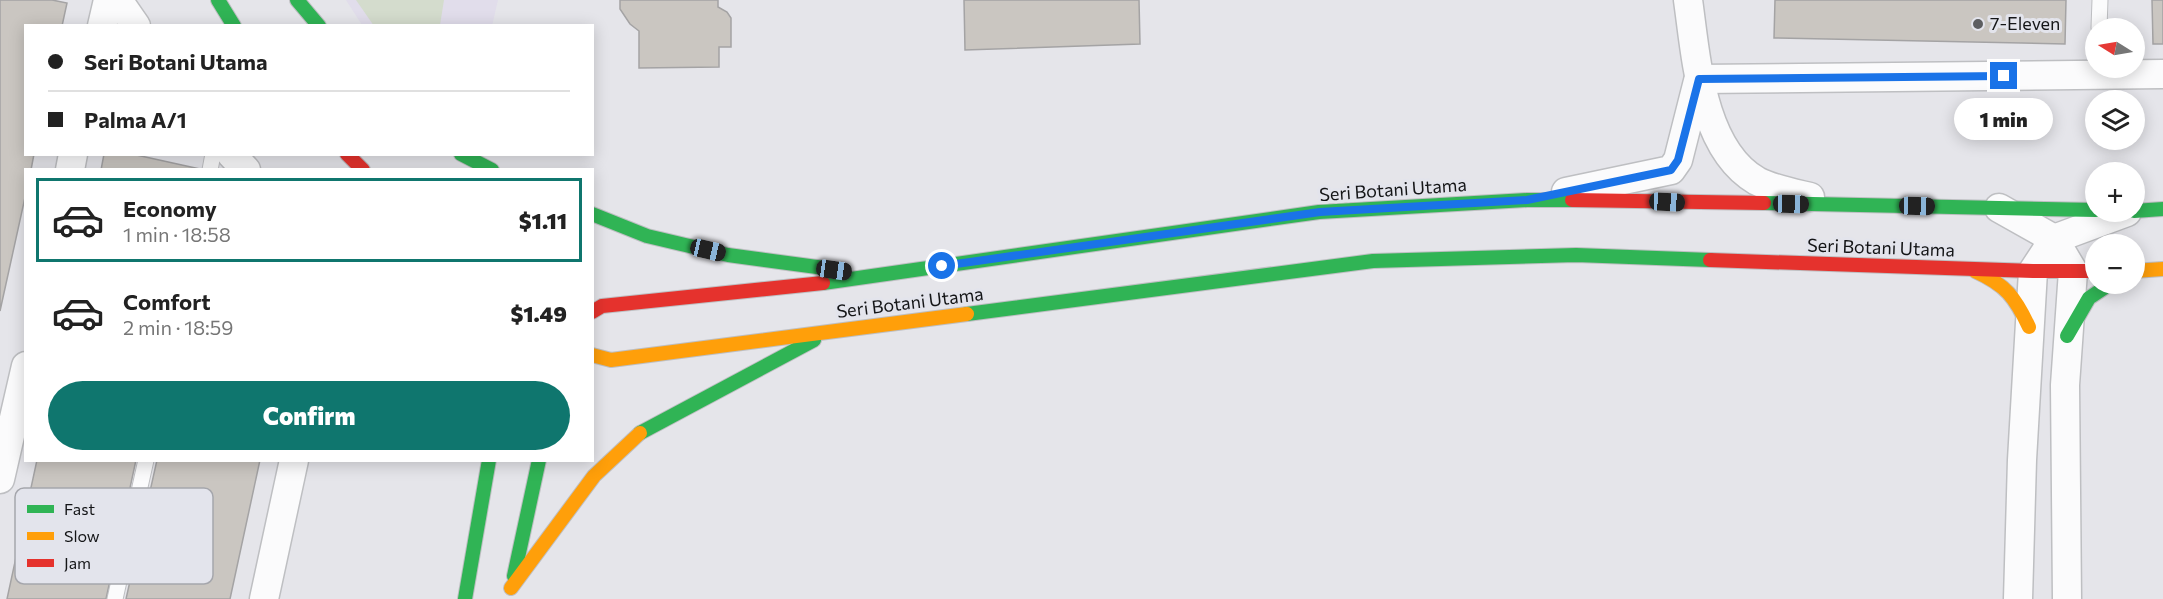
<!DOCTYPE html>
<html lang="en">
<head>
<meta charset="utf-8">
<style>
  :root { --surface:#fff; --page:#f6f6f6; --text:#222; --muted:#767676; --line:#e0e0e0; --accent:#0f766e }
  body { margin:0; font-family:Commissioner,sans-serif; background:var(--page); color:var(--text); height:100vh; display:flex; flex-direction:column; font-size:22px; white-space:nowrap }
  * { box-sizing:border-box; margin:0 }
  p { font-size:20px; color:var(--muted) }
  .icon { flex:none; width:33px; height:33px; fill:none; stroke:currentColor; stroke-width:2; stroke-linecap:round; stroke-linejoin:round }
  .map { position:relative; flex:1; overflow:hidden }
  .details { position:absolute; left:24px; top:168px; width:570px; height:294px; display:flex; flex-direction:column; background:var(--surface); border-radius:0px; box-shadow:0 3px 15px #0003 }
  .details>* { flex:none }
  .hud { position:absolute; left:24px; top:24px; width:570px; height:132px; border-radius:0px; box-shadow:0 3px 15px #0003; display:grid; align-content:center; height:132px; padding:0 24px; background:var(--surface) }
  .needle { width:39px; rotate:281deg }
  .buttons { position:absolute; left:2085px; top:18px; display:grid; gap:12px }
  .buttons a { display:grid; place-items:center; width:60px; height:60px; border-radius:50%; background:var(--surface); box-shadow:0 3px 15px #0003; font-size:30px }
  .end { position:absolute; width:27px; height:27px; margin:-14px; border:8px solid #1a73e8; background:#fff; box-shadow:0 0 0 3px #fff }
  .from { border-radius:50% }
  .bubble { position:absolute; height:42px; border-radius:21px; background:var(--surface); box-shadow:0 3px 15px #0003; font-size:20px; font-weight:800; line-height:42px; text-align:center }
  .car { position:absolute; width:18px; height:36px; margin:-18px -9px; border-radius:8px; box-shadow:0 0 4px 2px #0007; background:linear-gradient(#222 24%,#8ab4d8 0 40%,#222 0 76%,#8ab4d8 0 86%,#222 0) }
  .hud b { display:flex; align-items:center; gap:21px; height:57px; font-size:22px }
  .hud b+b { border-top:2px solid var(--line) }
  .hud i { width:15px; height:15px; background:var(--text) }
  ul { padding:10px 0 0; list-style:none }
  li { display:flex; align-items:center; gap:18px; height:84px; margin:0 12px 9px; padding:0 12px; border:3px solid transparent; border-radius:0px }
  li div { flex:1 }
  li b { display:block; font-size:22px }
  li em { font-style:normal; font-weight:800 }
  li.active { border-color:var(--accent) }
  li>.icon { width:54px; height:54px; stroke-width:1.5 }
  .primary-button { display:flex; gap:12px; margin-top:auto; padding:12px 24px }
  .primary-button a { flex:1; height:69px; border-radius:36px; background:var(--accent); color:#fff; font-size:24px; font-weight:800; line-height:69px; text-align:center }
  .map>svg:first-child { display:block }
</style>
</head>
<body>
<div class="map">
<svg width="2163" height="599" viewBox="0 0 2163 599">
  <rect width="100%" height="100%" fill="#e5e5ea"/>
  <path fill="#e1ddeb" d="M346,0H498L492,26L362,25Z"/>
  <path fill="#d4dccd" d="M356,0H444L440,25L374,26Z"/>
  <g fill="#cac6c1" stroke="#a4a3a4" stroke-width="1.5">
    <path d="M0,0H52L67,3L62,26H26V154H34L31,170H26V193L0,311Z"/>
    <path d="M620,0H718V7L727,12L731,18V47H719V67L639,68V31L630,24L620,9Z"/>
    <path d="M964,0H1139L1140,44L965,50Z"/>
    <path d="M1775,0H2066L2065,44L1774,38Z"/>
    <path d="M2152,0H2163V44H2153Z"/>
    <path d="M104,154H132L200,169L101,170Z"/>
    <path d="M37,460H136L106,599H7Z"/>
    <path d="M157,460H260L230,599H126Z"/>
  </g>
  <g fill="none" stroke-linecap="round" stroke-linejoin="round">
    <g stroke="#bebfc2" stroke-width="17">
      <g id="lane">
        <path d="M2099,28L2100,0"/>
        <path d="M210,170L213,154"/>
        <path d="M115,599L146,460"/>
      </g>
    </g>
    <g stroke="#bebfc2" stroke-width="31">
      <g id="street">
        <path d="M118,0L136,26"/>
        <path d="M1688,0C1696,56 1701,149 1757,181C1772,189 1793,193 1810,197"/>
        <path d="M102,26L108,0"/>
        <path d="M1699,79L2163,74"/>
        <path d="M231,154L246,170"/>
        <path d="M70,170L73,154"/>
        <path d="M1566,192L1671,170L1678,160L1698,81"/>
        <path d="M1999,208L2054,239L2073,271L2065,385L2067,599"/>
        <path d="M0,479L26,366"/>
        <path d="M264,599L294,460"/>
        <path d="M2018,599L2022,460L2033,271L2054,239L2127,212"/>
      </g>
    </g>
    <g stroke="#bebfc2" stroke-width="16">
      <g id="fast">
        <path d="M218,0L234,26"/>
        <path d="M297,0L319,26"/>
        <path d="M461,154L492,170"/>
        <path d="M1764,203L2096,210"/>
        <path d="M2134,211L2163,209"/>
        <path d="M592,214L647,236L728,255L832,269"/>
        <path d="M823,283L1319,212L1527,200H1572"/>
        <path d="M967,314L1373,261L1576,255L1710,260"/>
        <path d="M2067,336L2089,298L2110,284"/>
        <path d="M640,433L814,340"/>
        <path d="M514,576L539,460"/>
        <path d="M465,599L489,460"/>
      </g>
    </g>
    <g stroke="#bebfc2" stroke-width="16">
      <g id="slow">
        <path d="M1975,271C2006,285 2015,297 2029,327"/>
        <path d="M2134,271L2163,269"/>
        <path d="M592,355L611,360L967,314"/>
        <path d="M511,588L594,476L640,433"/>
      </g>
    </g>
    <g stroke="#bebfc2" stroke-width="16">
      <g id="jam">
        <path d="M347,154L363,170"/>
        <path d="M1572,200L1764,203"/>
        <path d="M1710,260L2033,271H2096"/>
        <path d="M592,312L602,306L823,283"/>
      </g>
    </g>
    <use href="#lane" stroke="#fbfbfc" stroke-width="15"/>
    <use href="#street" stroke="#fbfbfc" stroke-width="28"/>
    <use href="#fast" stroke="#30b455" stroke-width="14"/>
    <use href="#slow" stroke="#ff9f0a" stroke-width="14"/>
    <use href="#jam" stroke="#e5322d" stroke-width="14"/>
  </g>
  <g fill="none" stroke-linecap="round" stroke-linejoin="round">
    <path stroke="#1a73e8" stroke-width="8" d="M942,266L1320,212L1527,200L1671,170L1678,160L1699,79L2004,76"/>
  </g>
  <circle fill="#5d5e61" stroke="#e3e4ec" stroke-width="2" cx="1978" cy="24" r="6"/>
  <g text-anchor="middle" stroke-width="6" stroke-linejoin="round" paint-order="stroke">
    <g font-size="18" fill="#141517" stroke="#e3e4ec" text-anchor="start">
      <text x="1990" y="30">7-Eleven</text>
    </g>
    <g font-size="18" fill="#141517" stroke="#e3e4ec">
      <text transform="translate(1393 190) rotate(-4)" y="6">Seri Botani Utama</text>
      <text transform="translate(1881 248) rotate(2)" y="6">Seri Botani Utama</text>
      <text transform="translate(910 303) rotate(-7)" y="6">Seri Botani Utama</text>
    </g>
  </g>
  <rect x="15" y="488" width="198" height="96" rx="9" fill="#e3e4ec" stroke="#a5a6ac" stroke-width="1.5"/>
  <rect x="27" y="505" width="27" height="8" fill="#30b455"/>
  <rect x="27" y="532" width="27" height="8" fill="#ff9f0a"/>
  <rect x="27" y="559" width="27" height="8" fill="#e5322d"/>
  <g font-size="16" fill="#141517">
    <text x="64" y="515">Fast</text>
    <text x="64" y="542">Slow</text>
    <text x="64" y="569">Jam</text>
  </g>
</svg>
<div class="buttons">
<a><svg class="needle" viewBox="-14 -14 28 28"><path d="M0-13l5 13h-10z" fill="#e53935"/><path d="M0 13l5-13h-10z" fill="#767676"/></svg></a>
<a><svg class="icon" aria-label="layers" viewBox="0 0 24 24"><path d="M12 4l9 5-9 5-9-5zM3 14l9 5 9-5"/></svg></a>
<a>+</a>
<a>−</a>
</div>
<i class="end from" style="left:942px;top:266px"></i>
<i class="end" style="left:2004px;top:76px"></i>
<div class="bubble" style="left:1954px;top:98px;width:99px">1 min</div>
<i class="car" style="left:1667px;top:202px;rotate:93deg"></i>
<i class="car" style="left:1791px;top:204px;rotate:91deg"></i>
<i class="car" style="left:1917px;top:206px;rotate:91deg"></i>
<i class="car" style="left:708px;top:250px;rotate:103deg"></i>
<i class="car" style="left:834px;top:270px;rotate:98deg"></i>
<div class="hud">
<b><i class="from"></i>Seri Botani Utama</b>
<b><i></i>Palma A/1</b>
</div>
<section class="details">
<ul>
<li class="active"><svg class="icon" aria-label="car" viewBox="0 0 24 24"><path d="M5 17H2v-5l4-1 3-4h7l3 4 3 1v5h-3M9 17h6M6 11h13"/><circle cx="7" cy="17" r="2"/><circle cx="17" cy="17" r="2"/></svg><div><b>Economy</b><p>1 min · 18:58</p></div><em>$1.11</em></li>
<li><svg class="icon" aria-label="car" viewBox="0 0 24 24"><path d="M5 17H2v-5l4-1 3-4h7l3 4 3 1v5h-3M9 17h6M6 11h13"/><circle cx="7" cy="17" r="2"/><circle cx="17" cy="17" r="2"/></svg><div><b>Comfort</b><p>2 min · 18:59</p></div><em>$1.49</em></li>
</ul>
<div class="primary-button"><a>Confirm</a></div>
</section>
</div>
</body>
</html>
